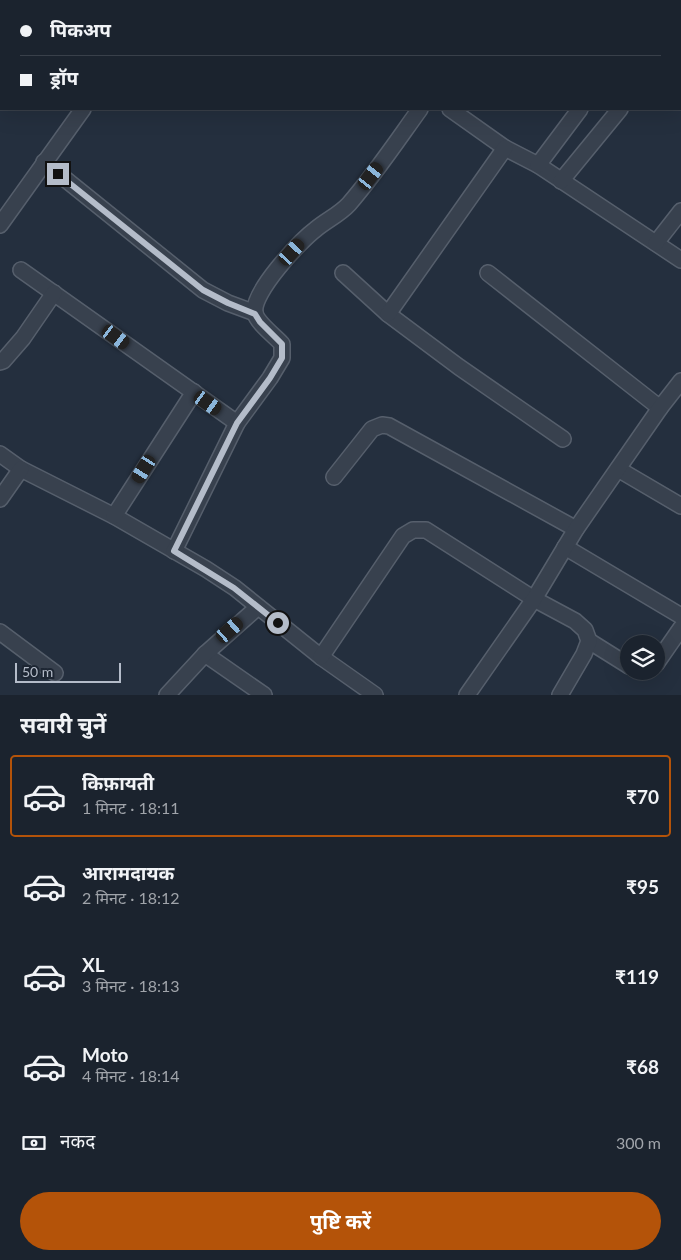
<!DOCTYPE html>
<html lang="hi">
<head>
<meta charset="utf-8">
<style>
  :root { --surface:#1b232e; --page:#282f3a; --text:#f1f3f6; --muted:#a0a4aa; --line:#39404a; --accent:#b45309 }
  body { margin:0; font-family:Lato,"Noto Sans Devanagari",sans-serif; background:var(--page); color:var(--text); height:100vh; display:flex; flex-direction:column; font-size:19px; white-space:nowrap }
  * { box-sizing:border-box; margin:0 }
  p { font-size:16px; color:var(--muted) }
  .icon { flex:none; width:28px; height:28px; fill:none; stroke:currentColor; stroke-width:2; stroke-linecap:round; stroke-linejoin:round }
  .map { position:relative; height:695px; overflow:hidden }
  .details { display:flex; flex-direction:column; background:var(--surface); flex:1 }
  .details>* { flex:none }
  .top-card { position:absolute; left:0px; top:0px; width:681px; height:110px; box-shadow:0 5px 20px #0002,0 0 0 1px var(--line); display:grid; align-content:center; height:110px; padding:0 20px; background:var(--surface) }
  .tools { position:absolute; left:620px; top:635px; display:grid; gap:10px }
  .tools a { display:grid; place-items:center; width:45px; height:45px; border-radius:50%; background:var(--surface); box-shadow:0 5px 20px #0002,0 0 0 1px var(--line); font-size:25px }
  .scale { position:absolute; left:15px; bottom:12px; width:106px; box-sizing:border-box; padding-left:5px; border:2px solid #b4bcc9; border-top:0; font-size:14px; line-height:18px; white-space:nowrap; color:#b4bcc9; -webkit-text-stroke:4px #1d2633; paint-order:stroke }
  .end { position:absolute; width:22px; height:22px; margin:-11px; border:6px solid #b4bcc9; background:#111; box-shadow:0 0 0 2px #111 }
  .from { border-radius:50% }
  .car { position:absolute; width:15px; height:30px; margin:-15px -8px; border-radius:6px; box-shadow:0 0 4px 1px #0007; background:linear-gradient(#222 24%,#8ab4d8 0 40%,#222 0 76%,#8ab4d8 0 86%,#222 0) }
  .top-card b { display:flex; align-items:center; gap:18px; height:48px; font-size:19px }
  .top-card b+b { border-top:1px solid var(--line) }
  .top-card i { width:12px; height:12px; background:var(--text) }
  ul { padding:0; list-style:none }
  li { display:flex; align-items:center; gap:15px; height:82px; margin:0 10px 8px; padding:0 10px; border:2px solid transparent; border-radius:5px }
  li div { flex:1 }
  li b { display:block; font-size:19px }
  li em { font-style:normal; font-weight:700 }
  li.active { border-color:var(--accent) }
  li>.icon { width:45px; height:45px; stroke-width:1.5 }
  h2 { padding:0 20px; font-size:22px; line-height:60px }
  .pay { display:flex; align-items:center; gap:12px; height:55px; padding:0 20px; font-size:19px }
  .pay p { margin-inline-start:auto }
  .primary-button { display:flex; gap:10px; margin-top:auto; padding:10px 20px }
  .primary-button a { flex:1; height:58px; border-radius:30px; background:var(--accent); color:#fff; font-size:20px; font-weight:700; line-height:58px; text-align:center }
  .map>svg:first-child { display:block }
</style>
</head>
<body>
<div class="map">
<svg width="681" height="695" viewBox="0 0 681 695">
  <rect width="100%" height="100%" fill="#242f3e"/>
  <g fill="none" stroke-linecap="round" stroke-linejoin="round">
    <g stroke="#565f6c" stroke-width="18">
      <g id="minor">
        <path d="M227,0L229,1"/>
        <path d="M366,1L367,0"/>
        <path d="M660,1L661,0"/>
        <path d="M450,109L505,148L538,165L681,260"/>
        <path d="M44,162L203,290L228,303L255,313"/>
        <path d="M538,165L580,109"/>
        <path d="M561,181L620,109"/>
        <path d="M0,225L83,109"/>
        <path d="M656,243L681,211"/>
        <path d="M21,270L237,423"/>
        <path d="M343,273L388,314L459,367L563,439"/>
        <path d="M488,273L660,408"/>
        <path d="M388,314L505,148"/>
        <path d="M0,362L3,361L23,338L54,293"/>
        <path d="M0,454L21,469L114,516L206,569L235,588L321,657L375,695"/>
        <path d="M618,469L681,506"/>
        <path d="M334,477L372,429L382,425L389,426L576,529"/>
        <path d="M0,499L21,469"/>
        <path d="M114,516L194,392"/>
        <path d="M565,547L681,616"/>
        <path d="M174,551L237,423L270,378L282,358V344C276,337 257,323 255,313C251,293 300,241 316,229C327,220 340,214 349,204C375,174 397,141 420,109"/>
        <path d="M0,632L55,673"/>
        <path d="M589,641L629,666"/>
        <path d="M205,654L264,695"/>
        <path d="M321,657L403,536L413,530H426L534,599L575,621L585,630L589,641L584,654L560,695"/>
        <path d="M656,664L681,628"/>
        <path d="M167,695L205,654L258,607"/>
        <path d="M467,695L534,599L576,529L660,408L681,381"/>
      </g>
    </g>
    <use href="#minor" stroke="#38414e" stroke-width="15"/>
  </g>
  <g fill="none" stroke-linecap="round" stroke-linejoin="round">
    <path stroke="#b4bcc9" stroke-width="6" d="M58,174L203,290L228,303L255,314L260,322L282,344V358L270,378L237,423L174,551L234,588L278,623"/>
  </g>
</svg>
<div class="tools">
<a><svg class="icon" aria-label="layers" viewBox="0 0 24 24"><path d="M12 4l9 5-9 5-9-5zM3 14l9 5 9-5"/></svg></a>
</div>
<div class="scale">50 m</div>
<i class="end from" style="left:278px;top:623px"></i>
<i class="end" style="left:58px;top:174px"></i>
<i class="car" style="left:371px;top:176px;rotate:37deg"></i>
<i class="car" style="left:292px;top:252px;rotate:42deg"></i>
<i class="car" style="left:116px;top:337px;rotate:126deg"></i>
<i class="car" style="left:208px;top:403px;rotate:125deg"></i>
<i class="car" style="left:144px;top:469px;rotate:212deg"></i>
<i class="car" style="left:230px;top:630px;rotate:49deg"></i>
<div class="top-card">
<b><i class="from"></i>पिकअप</b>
<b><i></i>ड्रॉप</b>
</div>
</div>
<section class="details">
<h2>सवारी चुनें</h2>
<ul>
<li class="active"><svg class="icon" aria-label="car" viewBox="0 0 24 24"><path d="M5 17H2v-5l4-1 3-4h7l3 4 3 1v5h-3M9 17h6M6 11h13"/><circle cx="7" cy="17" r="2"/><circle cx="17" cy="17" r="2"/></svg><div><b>किफ़ायती</b><p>1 मिनट · 18:11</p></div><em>₹70</em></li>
<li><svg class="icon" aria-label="car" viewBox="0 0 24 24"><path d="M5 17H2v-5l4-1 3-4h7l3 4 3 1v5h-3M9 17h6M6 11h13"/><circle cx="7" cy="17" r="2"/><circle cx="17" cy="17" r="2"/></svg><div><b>आरामदायक</b><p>2 मिनट · 18:12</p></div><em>₹95</em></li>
<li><svg class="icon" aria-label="car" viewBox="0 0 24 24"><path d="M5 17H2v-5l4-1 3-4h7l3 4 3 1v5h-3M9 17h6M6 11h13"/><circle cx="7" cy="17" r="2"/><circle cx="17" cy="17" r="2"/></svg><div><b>XL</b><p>3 मिनट · 18:13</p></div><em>₹119</em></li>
<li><svg class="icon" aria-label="car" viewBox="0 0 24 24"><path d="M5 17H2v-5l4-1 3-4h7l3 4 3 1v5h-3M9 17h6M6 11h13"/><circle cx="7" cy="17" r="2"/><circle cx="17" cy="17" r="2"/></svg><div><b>Moto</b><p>4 मिनट · 18:14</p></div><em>₹68</em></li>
</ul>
<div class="pay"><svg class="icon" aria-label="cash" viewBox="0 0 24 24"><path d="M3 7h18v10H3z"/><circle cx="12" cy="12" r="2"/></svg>नकद<p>300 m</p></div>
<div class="primary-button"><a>पुष्टि करें</a></div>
</section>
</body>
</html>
